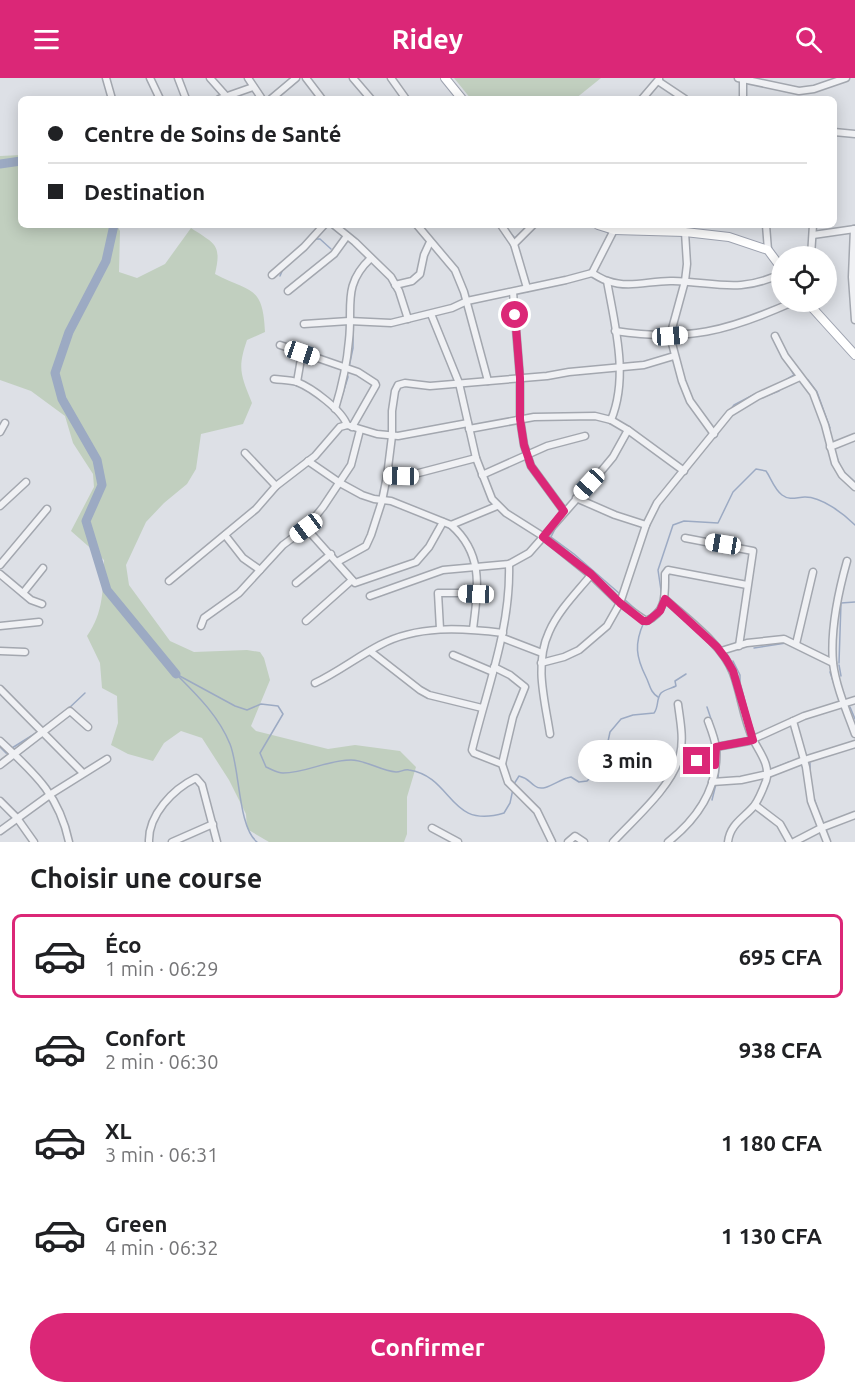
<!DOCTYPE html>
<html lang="fr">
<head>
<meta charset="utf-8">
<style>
  :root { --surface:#fff; --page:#f2f2f2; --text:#202124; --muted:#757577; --line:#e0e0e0; --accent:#db2777 }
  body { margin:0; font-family:Ubuntu,sans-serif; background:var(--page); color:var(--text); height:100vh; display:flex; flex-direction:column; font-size:22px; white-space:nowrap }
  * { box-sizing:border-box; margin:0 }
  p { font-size:20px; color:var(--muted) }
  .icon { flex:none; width:33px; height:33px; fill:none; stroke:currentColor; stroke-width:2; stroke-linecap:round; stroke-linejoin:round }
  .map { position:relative; height:764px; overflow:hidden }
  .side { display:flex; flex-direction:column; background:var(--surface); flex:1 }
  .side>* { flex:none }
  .banner { position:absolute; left:18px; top:18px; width:819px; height:132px; border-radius:9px; box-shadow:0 3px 15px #0003; display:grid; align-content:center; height:132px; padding:0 30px; background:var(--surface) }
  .buttons { position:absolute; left:771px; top:168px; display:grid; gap:12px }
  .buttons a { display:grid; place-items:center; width:66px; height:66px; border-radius:50%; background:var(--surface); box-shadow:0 3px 15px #0003; font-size:30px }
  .end { position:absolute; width:27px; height:27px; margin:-14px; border:8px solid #db2777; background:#fff; box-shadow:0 0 0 3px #fff }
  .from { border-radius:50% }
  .bubble { position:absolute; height:42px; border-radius:21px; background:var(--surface); box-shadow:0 3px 15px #0003; font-size:20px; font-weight:700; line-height:42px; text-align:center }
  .car { position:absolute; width:18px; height:36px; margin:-18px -9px; border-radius:8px; box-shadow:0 0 4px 2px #0007; background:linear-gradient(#fff 24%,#345 0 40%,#fff 0 76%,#345 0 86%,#fff 0) }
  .banner b { display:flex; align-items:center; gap:21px; height:57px; font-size:22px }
  .banner b+b { border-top:2px solid var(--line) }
  .banner i { width:15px; height:15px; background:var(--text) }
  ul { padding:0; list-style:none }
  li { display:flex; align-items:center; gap:18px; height:84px; margin:0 12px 9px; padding:0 18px; border:3px solid transparent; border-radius:9px }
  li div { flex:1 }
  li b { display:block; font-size:22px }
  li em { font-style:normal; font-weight:700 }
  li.active { border-color:var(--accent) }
  li>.icon { width:54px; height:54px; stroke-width:1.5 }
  h2 { padding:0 30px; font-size:27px; line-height:72px }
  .button { display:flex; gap:12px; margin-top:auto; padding:12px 30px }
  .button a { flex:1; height:69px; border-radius:36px; background:var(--accent); color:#fff; font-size:24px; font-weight:700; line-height:69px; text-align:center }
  header { display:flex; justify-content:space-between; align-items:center; height:78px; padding:0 30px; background:var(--accent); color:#fff; font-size:27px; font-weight:700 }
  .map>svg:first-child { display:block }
</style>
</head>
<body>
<header><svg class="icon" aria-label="menu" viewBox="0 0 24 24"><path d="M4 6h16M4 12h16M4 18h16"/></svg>Ridey<svg class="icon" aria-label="search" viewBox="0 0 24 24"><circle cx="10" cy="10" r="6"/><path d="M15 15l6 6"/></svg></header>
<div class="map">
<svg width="855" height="764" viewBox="0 0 855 764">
  <rect width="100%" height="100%" fill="#dde0e6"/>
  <g fill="#c1cfbf">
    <path d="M454,0H601L575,21H471Z"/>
    <path d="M21,77V147H117L120,153L119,194L137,200L165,186L191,150C215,166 222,166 215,196C250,215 263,206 265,254L247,262C237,291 241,297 252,325L243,346L201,356L196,391L187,406L164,425L146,444L126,487L129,507L170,563L194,574L247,572L260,574L264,580L270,602L251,648L256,653L328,671L355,667L400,673L416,689L407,719V756L404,764H269L247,751L246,736L229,702L202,660L181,653L164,665L153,683L128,676L111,667L118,645L117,618L102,610L100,585L87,558C104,534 103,510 104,482L71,453L94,409L93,396L73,365L65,338L31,313L0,302V78Z"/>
  </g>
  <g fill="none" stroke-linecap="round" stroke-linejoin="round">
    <g stroke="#9caac3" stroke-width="1.5">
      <path d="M510,155L515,160"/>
      <path d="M315,161H320L331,171"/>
      <path d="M280,198L283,191"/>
      <path d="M349,289L353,270V247"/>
      <path d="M808,302L817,314L830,350"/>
      <path d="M784,303L794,297L790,290"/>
      <path d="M763,319L779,313"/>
      <path d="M339,328L348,299L346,293"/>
      <path d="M730,332L734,327L755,316"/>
      <path d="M835,375L842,392L855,404"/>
      <path d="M658,419L668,407"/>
      <path d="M648,437L654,426"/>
      <path d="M555,451L551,459L574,476L620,516"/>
      <path d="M662,519L658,492L673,447L684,443L718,445L733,414L756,391L766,393C771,400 774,411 782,417C790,423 797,419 805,419C822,419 844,436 855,447"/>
      <path d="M624,521L641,536"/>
      <path d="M841,525L855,524"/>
      <path d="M647,540L658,529"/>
      <path d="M644,544C634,566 636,579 646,599C650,607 650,614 658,619"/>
      <path d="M487,551H499"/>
      <path d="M754,570L786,565"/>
      <path d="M733,583L740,597V606L751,647"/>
      <path d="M839,585L841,525"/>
      <path d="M839,587L841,598"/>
      <path d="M830,594L834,606"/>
      <path d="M176,596L235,628L247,632L261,626L278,628L283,636L260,675L266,689C271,691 277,695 283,695C306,695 327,682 351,682C366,682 381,693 396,694C401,694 404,691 409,692C454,699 448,752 504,735L510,725L513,711"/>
      <path d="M179,599C199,619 219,639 230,666C240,691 238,749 257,764"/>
      <path d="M707,629L712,644"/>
      <path d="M850,629L855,641"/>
      <path d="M68,631L85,615"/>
      <path d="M745,649L749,662"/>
      <path d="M716,656L719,666"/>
      <path d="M0,669L6,675H8"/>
      <path d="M12,670L36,655"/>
      <path d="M810,685V699"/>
      <path d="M770,692L789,684"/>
      <path d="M718,702L720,671"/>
      <path d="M514,706L519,698C528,700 529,704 535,708C544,715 558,702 567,700L571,699L579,704L587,703L590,700L592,693L604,682L610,654L621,641L633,637L654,635C659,629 656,621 661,615C664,612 672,610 676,608L675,603L686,596"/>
      <path d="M814,720L817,730"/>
      <path d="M712,722L716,706"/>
      <path d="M788,754L793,762"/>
    </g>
    <g stroke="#9caac3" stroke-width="9">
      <path d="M0,86L21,83"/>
      <path d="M114,147L106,183L69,254L55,295L62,321L97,382L102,407L86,443L107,512L176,596"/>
    </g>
    <g stroke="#a3a7af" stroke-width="9">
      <g id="minor">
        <path d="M106,0L112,21"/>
        <path d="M150,0L160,21"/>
        <path d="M178,0L186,21"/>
        <path d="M210,0L226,18"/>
        <path d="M248,0L262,21"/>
        <path d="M306,0L322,21"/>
        <path d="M353,0L371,21"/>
        <path d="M391,0L406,21"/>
        <path d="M738,0L799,13L814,11L846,0"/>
        <path d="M658,3L685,21"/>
        <path d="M219,21L253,9"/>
        <path d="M271,21L296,0"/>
        <path d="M642,21L659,1"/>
        <path d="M743,21V1"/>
        <path d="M834,54L855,56"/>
        <path d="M334,147L355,164L391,199L399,213L408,241"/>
        <path d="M417,147L455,192L464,214L488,303"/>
        <path d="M501,147L514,166L527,210"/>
        <path d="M766,147L768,172"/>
        <path d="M854,151L852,199L855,242"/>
        <path d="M685,154L687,186L685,203L670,258L682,303L690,323L714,356"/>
        <path d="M813,157L855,151"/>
        <path d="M514,166L533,147"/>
        <path d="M811,178L813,147"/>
        <path d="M592,195L614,152"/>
        <path d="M272,197L304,169L324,147"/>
        <path d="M607,203C615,248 629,299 611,342"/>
        <path d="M395,207L412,203L420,196L424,177L430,164"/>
        <path d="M288,213L334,176L347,158"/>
        <path d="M513,214L520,300V341L524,367L531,388L564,433"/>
        <path d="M431,236L459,305L476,380L492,421L506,435L544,459L591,497L620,525L646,543C667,535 665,515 665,496L668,492L747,507"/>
        <path d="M304,246L349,243L391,245L452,230L467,223L566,202L592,195C597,198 603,202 608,203C630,211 651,202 673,203C714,204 741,216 782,195"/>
        <path d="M615,253C687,264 728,253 793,224"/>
        <path d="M775,258L785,278L813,315L825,347L835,385L842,397L855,409"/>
        <path d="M280,267L358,294L375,305L376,307L352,349"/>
        <path d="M274,301C281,302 290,302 297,304C312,310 342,332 347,347L377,356L398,358L468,345"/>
        <path d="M297,304L302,275"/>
        <path d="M335,331C342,308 347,286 349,262C353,228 342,207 371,180"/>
        <path d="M469,351L534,339L595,338L611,342L628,352L684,393"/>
        <path d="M0,354L5,345"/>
        <path d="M830,369L855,359"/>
        <path d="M245,375L276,408"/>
        <path d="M308,383L340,405L362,417L374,421L391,423L451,447L497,428"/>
        <path d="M482,397L547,368L585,358"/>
        <path d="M387,398L411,397L476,380"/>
        <path d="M576,420L615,437L646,447"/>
        <path d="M0,428L26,404"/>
        <path d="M451,447C484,476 478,510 473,551"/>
        <path d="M306,450L355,505L416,484L429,469L443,444"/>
        <path d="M225,457L243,480L260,492"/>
        <path d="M685,460L753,473L739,568"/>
        <path d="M847,483C838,515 830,551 833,585C836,609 847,634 855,656"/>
        <path d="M337,484L366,468L371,457L382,423L387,398L392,358V333L395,313L398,307L405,305L430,308L547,298L569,294L644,287L674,278"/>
        <path d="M509,486C511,550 487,610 472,672L474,675L502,686L508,704L537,733L552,764"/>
        <path d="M0,487L47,431"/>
        <path d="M0,496L31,522L42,526"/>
        <path d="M169,503L256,431L276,408L315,378L340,349L347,347"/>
        <path d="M296,505L331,476"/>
        <path d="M23,515L43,490"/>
        <path d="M370,518L443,492L509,486L529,475L603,391L613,379L628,352"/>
        <path d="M665,521C687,541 723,567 733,595C741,616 743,640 753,661C759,674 771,687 766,703C763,711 759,721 754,728C744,740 730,746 728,764"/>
        <path d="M306,543L352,502"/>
        <path d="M0,548L39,544"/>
        <path d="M201,548L204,540L239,515L283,467L306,450L323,429L351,387L360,352"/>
        <path d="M440,551L438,515H476"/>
        <path d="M503,560L542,575"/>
        <path d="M796,566L813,494"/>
        <path d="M0,573L25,574"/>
        <path d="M370,573L420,612L429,617L482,630"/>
        <path d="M721,573L747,565L784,561L833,585"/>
        <path d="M453,577L493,594"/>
        <path d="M541,585L564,579L579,572L607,548L620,525L646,447L657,425L730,335L758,318L800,299"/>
        <path d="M494,589L510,597L525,609L513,639L502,686"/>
        <path d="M315,605C338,594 357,579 380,567C417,547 462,550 503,555"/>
        <path d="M0,611L83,695"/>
        <path d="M550,656C545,623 534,586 549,554C558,533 577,514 591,497"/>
        <path d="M0,663C34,695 59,716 69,764"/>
        <path d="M716,669L749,663L793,643"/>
        <path d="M680,679L715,687"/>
        <path d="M0,687L70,633L88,649"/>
        <path d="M712,704L741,702L768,696L804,682L855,666"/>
        <path d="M0,723L17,740L34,764"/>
        <path d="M755,727L780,746L790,764"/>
        <path d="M432,750L458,764"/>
        <path d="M0,753L51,716L107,681"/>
        <path d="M149,764C148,737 173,711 196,700L202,707L217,764"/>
        <path d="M172,764L213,746"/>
        <path d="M568,764L575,758L584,764"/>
        <path d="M613,764C634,741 673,708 680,677C684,660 680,642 678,626"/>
        <path d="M668,764C697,741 719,710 716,670C715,661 711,651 708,643"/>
        <path d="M794,764L821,750L855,737"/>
        <path d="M827,764L811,723L806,689L793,643L804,638L855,622"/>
      </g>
    </g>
    <g stroke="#9ea3b0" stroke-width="10">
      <g id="major">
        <path d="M445,0L462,21"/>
        <path d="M598,147L614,152L685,154L729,159L768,172L782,191"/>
        <path d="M807,224L855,277"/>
      </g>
    </g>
    <use href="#minor" stroke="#f0f1f4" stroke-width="6"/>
    <use href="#major" stroke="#fff" stroke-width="8"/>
  </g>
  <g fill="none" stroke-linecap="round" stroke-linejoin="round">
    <path stroke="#db2777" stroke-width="8" d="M515,237L520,300V341L524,367L531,388L564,433L543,459L591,496L620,525L643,543H648L660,533L665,521L717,569L726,581L733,593L753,662L716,669L715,687L697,683"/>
  </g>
</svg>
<div class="buttons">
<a><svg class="icon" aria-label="locate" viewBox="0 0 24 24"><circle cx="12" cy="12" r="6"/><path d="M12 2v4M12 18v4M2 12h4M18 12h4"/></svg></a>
</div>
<i class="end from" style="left:515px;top:237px"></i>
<i class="end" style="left:697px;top:683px"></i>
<div class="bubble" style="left:578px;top:662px;width:99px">3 min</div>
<i class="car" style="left:670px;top:258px;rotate:86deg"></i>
<i class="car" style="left:302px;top:275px;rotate:109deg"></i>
<i class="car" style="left:401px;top:398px;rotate:271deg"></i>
<i class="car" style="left:589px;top:406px;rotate:223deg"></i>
<i class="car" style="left:306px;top:450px;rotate:233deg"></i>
<i class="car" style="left:723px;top:466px;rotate:279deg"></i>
<i class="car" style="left:476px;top:516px;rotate:272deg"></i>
<div class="banner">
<b><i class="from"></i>Centre de Soins de Santé</b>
<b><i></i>Destination</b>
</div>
</div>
<section class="side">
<h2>Choisir une course</h2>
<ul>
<li class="active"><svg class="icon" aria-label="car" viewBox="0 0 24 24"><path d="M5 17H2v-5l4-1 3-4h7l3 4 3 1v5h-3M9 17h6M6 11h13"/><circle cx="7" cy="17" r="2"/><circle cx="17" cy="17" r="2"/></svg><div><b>Éco</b><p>1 min · 06:29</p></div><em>695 CFA</em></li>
<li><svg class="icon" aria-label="car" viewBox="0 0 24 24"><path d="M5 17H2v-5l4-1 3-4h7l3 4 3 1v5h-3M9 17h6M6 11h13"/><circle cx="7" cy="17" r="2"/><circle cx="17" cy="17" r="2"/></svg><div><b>Confort</b><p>2 min · 06:30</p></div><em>938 CFA</em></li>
<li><svg class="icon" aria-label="car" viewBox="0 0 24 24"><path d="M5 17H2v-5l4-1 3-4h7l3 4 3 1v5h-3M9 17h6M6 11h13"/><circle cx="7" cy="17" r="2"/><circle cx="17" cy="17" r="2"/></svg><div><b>XL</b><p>3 min · 06:31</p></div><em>1 180 CFA</em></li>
<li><svg class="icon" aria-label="car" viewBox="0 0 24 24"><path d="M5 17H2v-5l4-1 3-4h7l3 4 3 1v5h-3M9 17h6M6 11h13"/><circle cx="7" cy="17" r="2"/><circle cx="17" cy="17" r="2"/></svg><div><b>Green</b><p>4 min · 06:32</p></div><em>1 130 CFA</em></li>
</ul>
<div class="button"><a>Confirmer</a></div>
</section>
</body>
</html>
